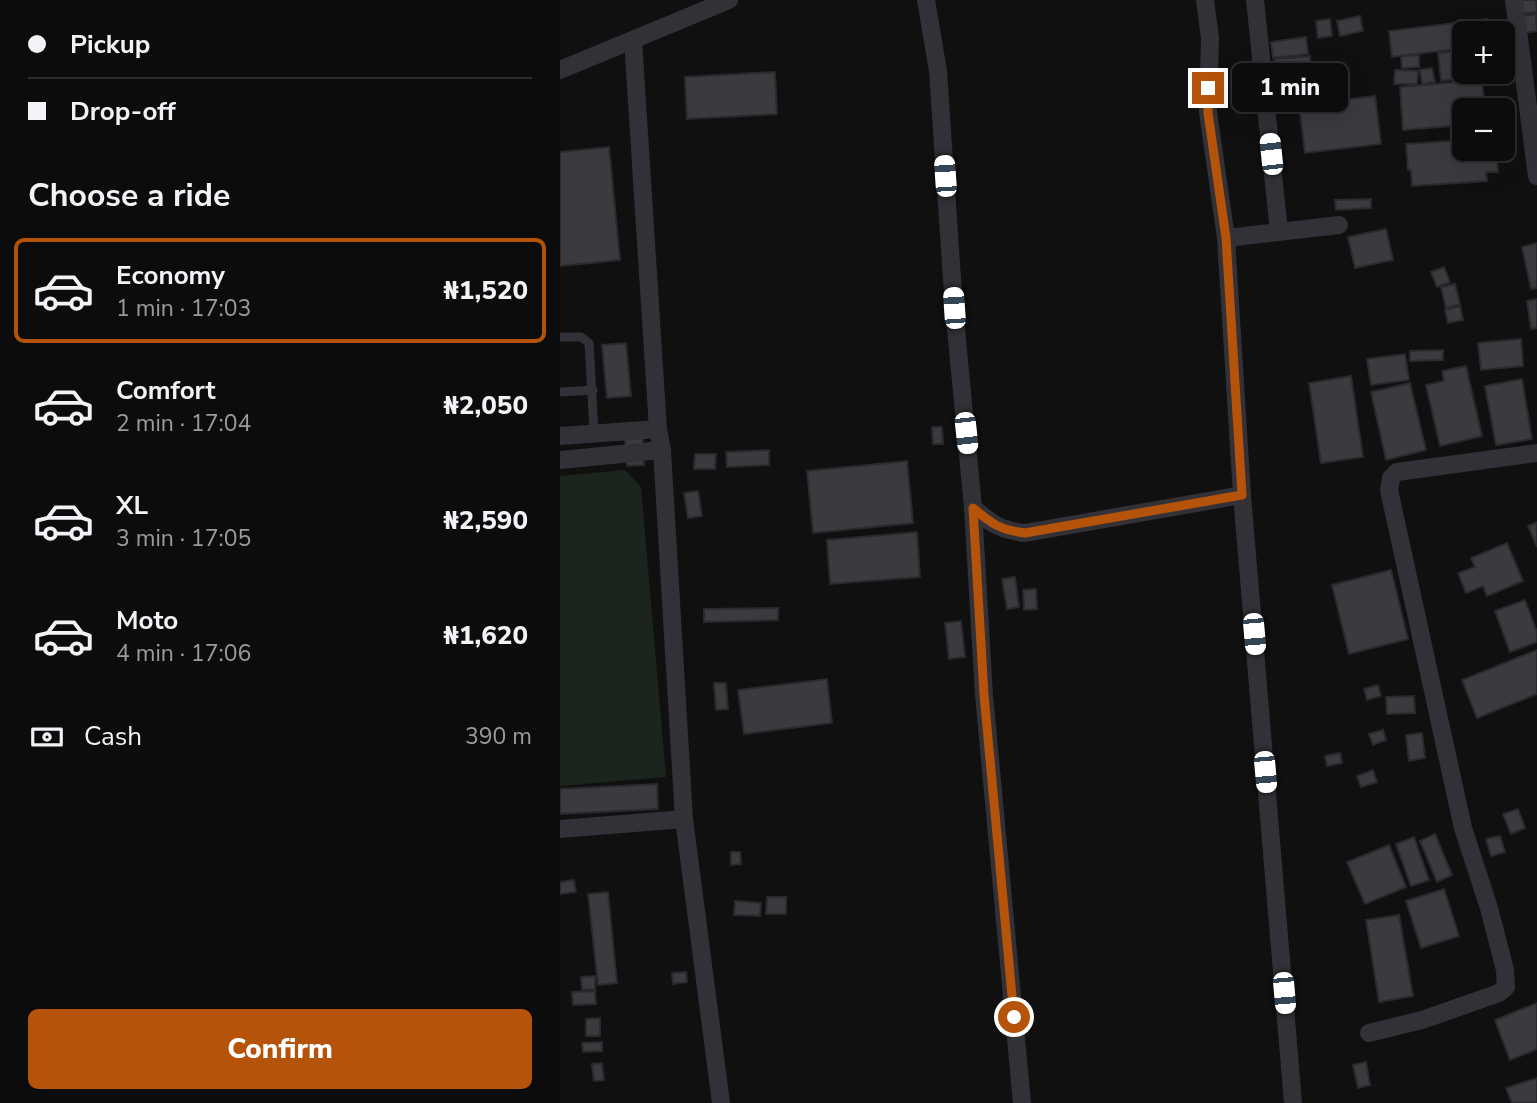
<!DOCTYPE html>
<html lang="en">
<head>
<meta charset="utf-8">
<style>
  :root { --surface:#0c0c0d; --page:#151516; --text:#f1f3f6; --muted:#9a9b9d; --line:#2c2c2e; --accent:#b45309 }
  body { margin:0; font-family:"Nunito Sans",sans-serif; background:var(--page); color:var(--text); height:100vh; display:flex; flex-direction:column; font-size:26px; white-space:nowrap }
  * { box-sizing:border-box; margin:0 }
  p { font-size:23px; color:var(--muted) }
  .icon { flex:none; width:38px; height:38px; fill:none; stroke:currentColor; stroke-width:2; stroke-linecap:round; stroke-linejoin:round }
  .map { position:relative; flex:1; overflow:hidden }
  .panel { display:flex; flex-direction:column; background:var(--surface); width:560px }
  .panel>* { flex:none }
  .top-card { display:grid; align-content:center; height:154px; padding:0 28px; background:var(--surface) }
  .buttons { position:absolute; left:892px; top:21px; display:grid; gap:14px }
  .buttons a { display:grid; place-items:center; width:63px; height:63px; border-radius:10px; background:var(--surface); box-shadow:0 7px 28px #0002,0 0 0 2px var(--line); font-size:35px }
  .end { position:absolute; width:32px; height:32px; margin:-16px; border:9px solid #b45309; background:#fff; box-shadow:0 0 0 4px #fff }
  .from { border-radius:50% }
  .bubble { position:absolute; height:49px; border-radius:10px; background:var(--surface); box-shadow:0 7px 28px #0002,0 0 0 2px var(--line); font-size:23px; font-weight:800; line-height:49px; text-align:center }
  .car { position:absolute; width:21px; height:42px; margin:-21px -10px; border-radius:9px; box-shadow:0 0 5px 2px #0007; background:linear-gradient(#fff 24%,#345 0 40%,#fff 0 76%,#345 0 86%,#fff 0) }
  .top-card b { display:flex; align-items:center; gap:24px; height:66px; font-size:26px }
  .top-card b+b { border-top:2px solid var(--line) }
  .top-card i { width:18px; height:18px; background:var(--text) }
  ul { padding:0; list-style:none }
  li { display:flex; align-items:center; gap:21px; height:105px; margin:0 14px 10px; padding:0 14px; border:4px solid transparent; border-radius:10px }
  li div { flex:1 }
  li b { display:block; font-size:26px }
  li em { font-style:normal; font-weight:800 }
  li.active { border-color:var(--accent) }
  li>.icon { width:63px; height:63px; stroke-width:1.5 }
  h2 { padding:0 28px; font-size:32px; line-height:84px }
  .pay { display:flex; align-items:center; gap:18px; height:77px; padding:0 28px; font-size:26px }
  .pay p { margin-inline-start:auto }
  .action { display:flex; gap:14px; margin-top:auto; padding:14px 28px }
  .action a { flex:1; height:80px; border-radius:10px; background:var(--accent); color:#fff; font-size:28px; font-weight:800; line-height:80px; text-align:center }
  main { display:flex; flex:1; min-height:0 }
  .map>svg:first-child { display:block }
</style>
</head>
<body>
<main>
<section class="panel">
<div class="top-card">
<b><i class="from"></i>Pickup</b>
<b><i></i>Drop-off</b>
</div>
<h2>Choose a ride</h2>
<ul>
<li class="active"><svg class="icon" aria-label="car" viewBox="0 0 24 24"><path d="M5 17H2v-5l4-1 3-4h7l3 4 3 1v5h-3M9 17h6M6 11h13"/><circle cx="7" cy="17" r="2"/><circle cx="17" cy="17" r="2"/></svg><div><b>Economy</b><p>1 min · 17:03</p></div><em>₦1,520</em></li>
<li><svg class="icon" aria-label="car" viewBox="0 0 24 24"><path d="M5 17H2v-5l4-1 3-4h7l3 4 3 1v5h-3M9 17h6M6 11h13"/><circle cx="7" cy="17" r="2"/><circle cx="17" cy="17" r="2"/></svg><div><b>Comfort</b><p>2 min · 17:04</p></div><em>₦2,050</em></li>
<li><svg class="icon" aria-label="car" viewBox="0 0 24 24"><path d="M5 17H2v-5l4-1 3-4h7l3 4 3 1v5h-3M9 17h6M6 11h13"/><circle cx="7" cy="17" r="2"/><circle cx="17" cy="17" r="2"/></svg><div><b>XL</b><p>3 min · 17:05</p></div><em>₦2,590</em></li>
<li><svg class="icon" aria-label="car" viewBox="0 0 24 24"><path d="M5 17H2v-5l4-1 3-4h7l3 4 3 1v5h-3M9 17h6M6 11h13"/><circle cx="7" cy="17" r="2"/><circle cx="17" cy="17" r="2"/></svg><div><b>Moto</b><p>4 min · 17:06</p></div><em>₦1,620</em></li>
</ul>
<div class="pay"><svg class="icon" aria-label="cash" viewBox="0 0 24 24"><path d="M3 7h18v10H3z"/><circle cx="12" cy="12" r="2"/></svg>Cash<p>390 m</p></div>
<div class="action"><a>Confirm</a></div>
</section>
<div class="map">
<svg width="977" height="1103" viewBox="0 0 977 1103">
  <rect width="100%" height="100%" fill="#101011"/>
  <path fill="#1c241e" d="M65,470L81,487L106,777L0,786V476Z"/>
  <g fill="#3a3a3f" stroke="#2a2a2e" stroke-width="2">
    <path d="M962,0H976L977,12L963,14Z"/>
    <path d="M976,14L977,31L964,33L962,16Z"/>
    <path d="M800,16L803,31L780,36L777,21Z"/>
    <path d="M770,19L772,36L758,38L756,21Z"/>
    <path d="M927,19L929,33H905V48L832,57L829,31Z"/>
    <path d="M746,37L748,54L713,58L711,42Z"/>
    <path d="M905,50V72H921L922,76L881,81L878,53Z"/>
    <path d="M859,55V67L842,68L841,56Z"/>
    <path d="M750,56L751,76L716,80L714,59Z"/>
    <path d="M872,68L875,82L862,84L860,70Z"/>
    <path d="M835,70L858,71L857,84H834Z"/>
    <path d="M215,72L217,114L127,119L125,77Z"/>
    <path d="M757,80L758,96L717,98L716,82Z"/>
    <path d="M922,80L925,110H905V125L843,130L840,87Z"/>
    <path d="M815,96L821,144L745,153L739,105Z"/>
    <path d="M905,140V149H936L938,172H926L927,181L852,186L851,170H848L846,144Z"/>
    <path d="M49,147L60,260L0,266V152Z"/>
    <path d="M811,199V208L776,210L775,200Z"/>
    <path d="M826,229L833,260L795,268L788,237Z"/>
    <path d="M977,243V288L971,289L962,247Z"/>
    <path d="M884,267L890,282L877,287L871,272Z"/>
    <path d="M895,284L900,304L886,308L881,287Z"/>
    <path d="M977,299V328L971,329L967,301Z"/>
    <path d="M900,306L903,320L888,323L885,310Z"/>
    <path d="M961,339L963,366L921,370L918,343Z"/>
    <path d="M66,343L71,396L47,398L42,345Z"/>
    <path d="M883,350V360L850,361V351Z"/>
    <path d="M845,354L849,380L811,385L807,359Z"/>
    <path d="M906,366L922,436L880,446L866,385L884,381L882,371Z"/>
    <path d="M791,376L803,457L761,463L749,383Z"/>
    <path d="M962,379L972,439L936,445L925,386Z"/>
    <path d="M850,383L866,450L826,460L811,392Z"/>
    <path d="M82,425L84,465L67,466L64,427Z"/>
    <path d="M372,427H382L383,444H373Z"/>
    <path d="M209,450V465L167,467L166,452Z"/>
    <path d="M135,454H156L155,469H134Z"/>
    <path d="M347,461L353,523L253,533L247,471Z"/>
    <path d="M138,491L142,516L128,518L124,493Z"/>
    <path d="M977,522V547L968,526Z"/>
    <path d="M357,532L360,577L270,584L267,540Z"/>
    <path d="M947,543L963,581L927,596L923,586L906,593L898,573L915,567L911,558Z"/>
    <path d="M831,570L848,639L789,654L772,585Z"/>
    <path d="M455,577L459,607L447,609L442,579Z"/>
    <path d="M476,589L477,609L464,610L463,590Z"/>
    <path d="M965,600L977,632V642L950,652L935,611Z"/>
    <path d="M218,608V620L144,622V609Z"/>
    <path d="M401,621L405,657L389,659L385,623Z"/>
    <path d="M977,650V694L917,718L902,680Z"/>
    <path d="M267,679L272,723L184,734L178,690Z"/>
    <path d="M154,683H166L168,709L156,710Z"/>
    <path d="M818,685L821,696L807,700L804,689Z"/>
    <path d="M854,696L855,713L827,714L826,697Z"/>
    <path d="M823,730L826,740L813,745L809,734Z"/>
    <path d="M862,733L865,758L849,761L846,735Z"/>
    <path d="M780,753L782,763L767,766L765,756Z"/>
    <path d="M813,770L817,782L801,787L797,776Z"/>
    <path d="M97,784L98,809L0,814V789Z"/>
    <path d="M958,809L965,828L951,834L943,814Z"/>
    <path d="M875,834L892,875L877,882L860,841Z"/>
    <path d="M940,836L945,852L931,856L926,839Z"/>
    <path d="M854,837L869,880L851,886L836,844Z"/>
    <path d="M829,845L846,887L805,904L787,862Z"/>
    <path d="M171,852H180L181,864L171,865Z"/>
    <path d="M14,880L16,892L0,894V882Z"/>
    <path d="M884,889L899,936L861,948L846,901Z"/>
    <path d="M48,892L57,983L38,985L28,894Z"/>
    <path d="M207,897H226V914H206Z"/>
    <path d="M175,901L201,903L200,916L174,915Z"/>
    <path d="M839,915L853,996L819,1002L806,920Z"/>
    <path d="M126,972L127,982L113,984L112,973Z"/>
    <path d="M35,976V989L22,990L21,977Z"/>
    <path d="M35,991L36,1004L13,1005L12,992Z"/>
    <path d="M977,1003V1049L950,1060L935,1020Z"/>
    <path d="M40,1018V1036H26V1019Z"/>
    <path d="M42,1042V1051L23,1052L22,1043Z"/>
    <path d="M806,1062L810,1085L798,1088L793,1065Z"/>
    <path d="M42,1063L44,1080L34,1081L32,1064Z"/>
    <path d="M977,1078V1103H952L946,1088Z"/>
  </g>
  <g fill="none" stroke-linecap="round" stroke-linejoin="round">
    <g stroke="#313137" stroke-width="9">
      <path d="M0,337H21L29,343L34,432"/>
      <path d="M0,392L33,390"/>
    </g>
    <g stroke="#313137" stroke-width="18">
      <path d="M366,0L378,71L394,308L413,508L424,695L462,1103"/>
      <path d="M645,0L650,38L648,112L666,238L682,495L733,1103"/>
      <path d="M695,0L719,232"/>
      <path d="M954,0L977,176"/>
      <path d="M73,40L98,429L102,450L124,819L161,1103"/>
      <path d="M0,70L169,0"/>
      <path d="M666,238L779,225"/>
      <path d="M0,436L98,429"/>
      <path d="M0,460L102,450"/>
      <path d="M413,508C432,524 440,530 465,533L682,495"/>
      <path d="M0,829L124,819"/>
      <path d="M809,1033L862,1020L939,993L946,987L945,970L929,908L903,828L829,490L831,478L837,472L977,453"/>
    </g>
  </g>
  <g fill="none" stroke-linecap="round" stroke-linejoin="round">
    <path stroke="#b45309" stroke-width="9" d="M454,1017L424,695L413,508C432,524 440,530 465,533L682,495L666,238L648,113V88"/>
  </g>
</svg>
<div class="buttons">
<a>+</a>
<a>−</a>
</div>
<i class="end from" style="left:454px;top:1017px"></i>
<i class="end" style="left:648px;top:88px"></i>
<div class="bubble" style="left:672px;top:63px;width:116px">1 min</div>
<i class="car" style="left:711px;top:154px;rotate:354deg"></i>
<i class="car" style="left:385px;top:176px;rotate:356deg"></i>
<i class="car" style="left:394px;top:308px;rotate:356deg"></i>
<i class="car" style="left:406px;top:433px;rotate:174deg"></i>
<i class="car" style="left:694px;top:634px;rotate:175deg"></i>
<i class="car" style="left:705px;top:772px;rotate:175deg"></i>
<i class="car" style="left:724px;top:993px;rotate:175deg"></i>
</div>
</main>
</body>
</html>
